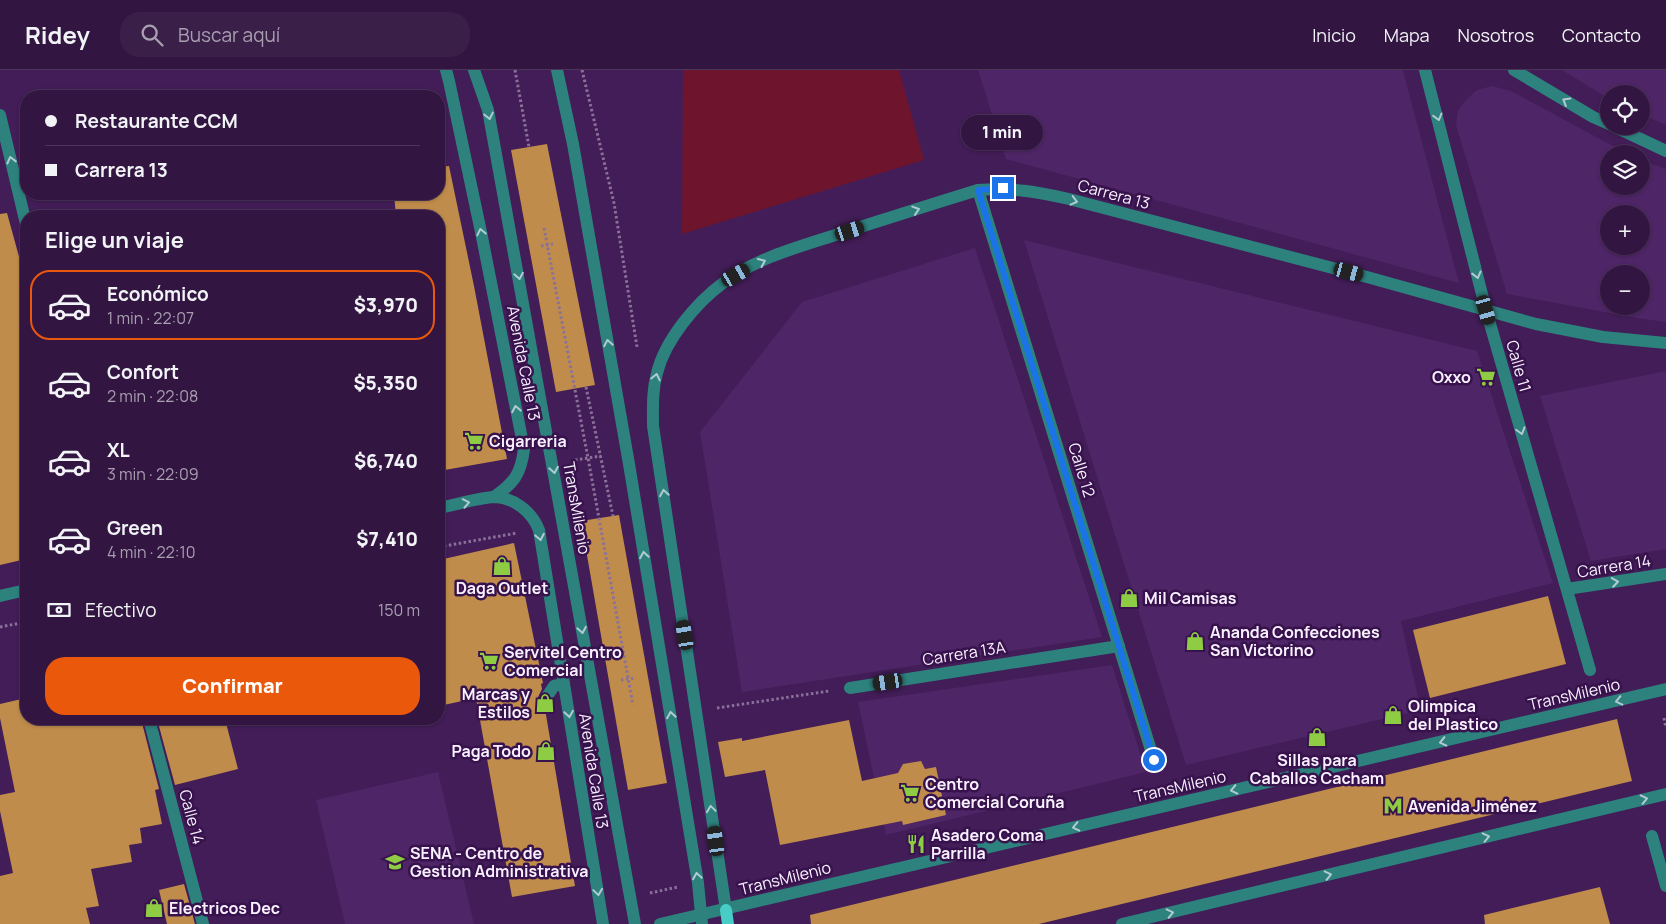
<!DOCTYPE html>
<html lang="es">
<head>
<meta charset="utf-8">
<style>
  :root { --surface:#321641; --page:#3a1f48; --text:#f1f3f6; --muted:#a89fb1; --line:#4d355a; --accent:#ea580c }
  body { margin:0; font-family:Manrope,sans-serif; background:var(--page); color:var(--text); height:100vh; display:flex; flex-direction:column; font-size:19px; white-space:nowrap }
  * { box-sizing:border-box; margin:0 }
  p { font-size:16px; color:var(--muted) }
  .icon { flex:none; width:28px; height:28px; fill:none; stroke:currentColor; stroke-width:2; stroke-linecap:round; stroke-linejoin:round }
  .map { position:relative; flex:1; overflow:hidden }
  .drawer { position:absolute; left:20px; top:140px; width:425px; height:515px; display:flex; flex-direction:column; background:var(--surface); border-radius:20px; box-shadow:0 1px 4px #0004,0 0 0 1px var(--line) }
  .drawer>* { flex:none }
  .top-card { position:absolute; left:20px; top:20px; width:425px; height:110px; border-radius:20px; box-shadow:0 1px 4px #0004,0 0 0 1px var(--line); display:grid; align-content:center; height:110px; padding:0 25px; background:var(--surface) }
  .controls { position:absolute; left:1600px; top:15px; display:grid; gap:10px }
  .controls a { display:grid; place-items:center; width:50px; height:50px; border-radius:50%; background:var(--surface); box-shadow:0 1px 4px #0004,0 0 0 1px var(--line); font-size:25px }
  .end { position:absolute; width:22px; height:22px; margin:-11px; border:6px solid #1a73e8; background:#fff; box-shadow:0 0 0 2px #fff }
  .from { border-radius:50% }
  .bubble { position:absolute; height:35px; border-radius:18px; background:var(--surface); box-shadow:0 1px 4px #0004,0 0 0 1px var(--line); font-size:16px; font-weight:800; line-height:35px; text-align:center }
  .car { position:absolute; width:15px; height:30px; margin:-15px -8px; border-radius:6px; box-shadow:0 0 4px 1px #0007; background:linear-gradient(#222 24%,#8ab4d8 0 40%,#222 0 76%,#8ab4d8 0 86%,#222 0) }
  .top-card b { display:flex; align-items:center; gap:18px; height:48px; font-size:19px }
  .top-card b+b { border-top:1px solid var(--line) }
  .top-card i { width:12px; height:12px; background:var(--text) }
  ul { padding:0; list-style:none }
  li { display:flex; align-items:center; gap:15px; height:70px; margin:0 10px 8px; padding:0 15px; border:2px solid transparent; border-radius:20px }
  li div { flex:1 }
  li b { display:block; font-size:19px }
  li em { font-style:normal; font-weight:800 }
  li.selected { border-color:var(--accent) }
  li>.icon { width:45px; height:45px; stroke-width:1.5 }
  h2 { padding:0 25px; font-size:22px; line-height:60px }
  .pay { display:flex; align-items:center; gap:12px; height:55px; padding:0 25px; font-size:19px }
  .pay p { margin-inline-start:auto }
  .button { display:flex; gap:10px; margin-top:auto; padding:10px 25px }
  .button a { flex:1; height:58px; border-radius:20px; background:var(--accent); color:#fff; font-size:20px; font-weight:800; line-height:58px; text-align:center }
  header { display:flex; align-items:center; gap:30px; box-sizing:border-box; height:70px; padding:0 25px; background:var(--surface); border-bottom:1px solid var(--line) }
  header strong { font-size:24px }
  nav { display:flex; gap:28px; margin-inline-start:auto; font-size:18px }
  .search { width:350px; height:45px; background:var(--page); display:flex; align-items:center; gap:12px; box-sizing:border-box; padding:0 18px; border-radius:20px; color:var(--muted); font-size:19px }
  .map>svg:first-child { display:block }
</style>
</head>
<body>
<header>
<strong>Ridey</strong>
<div class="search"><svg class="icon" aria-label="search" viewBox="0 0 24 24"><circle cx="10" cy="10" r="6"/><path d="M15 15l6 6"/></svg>Buscar aquí</div>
<nav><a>Inicio</a><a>Mapa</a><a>Nosotros</a><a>Contacto</a></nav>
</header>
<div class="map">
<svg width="1666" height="854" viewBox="0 0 1666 854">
  <rect width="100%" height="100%" fill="#421d57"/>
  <g fill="#4e2566" fill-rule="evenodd">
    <path d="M978,0H1403L1459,213L1006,89Z"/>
    <path d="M1562,0H1666V55L1641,44V24H1609V29Z"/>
    <path d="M1492,16L1511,21L1628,84H1609V116H1641V90L1666,99V252L1637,248L1507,224L1456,55L1458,40L1466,30L1477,20ZM1609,144H1641V176H1609ZM1609,204H1641V236H1609Z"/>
    <path d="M1024,170L1477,281L1553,513L1401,551L1421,640L1186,695Z"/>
    <path d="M975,178L1102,567L742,622L700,362L802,232Z"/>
    <path d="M1666,301V479L1591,491L1540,326Z"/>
    <path d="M1112,595L1146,702L886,765L858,632Z"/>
    <path d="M438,702L474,854H345L316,730Z"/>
  </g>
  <path fill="#6e152d" d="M683,0H899L924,90L682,164Z"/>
  <g fill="#c08c4b">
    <path d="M547,74L595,315L556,322L511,80Z"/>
    <path d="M449,96L474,216L507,389L439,401V146H396L394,124H439V97Z"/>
    <path d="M7,143L26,212V489L0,495V144Z"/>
    <path d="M619,445L667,713L628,720L581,451Z"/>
    <path d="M514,473L543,613L541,614L542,619L536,631L539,637L545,639L575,816L512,827L476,628L439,636V490Z"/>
    <path d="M1548,526L1566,594L1430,628L1413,560Z"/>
    <path d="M26,628V649H141L159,719L155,720L162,754L140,758L142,773L129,775L132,792L91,799L99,836L86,838L90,854H0V806L13,803L0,741V725L15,722L0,648V634Z"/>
    <path d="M157,649H225L238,699L175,715Z"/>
    <path d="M1617,649L1632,711L1039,854H811L810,845Z"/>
    <path d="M849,650L862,711L898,703L903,694L921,691L925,699L936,697L946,745L903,755L902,751L780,775L765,700L725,707L718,672L742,668V671Z"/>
    <path d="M184,814L195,854H167L159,820Z"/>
    <path d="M1600,817L1610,854H1485L1484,845Z"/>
  </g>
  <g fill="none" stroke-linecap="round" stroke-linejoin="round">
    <g stroke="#8a7199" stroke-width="3" stroke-dasharray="2.5 2.5" stroke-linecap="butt">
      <path d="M515,0L529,77"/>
      <path d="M582,0L614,133L637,277"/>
      <path d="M544,158L588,388L633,635"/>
      <path d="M541,176L553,174"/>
      <path d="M586,317L613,446"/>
      <path d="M575,390L601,386"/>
      <path d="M439,477L517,463"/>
      <path d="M0,557L26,552"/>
      <path d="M621,610L635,608"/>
      <path d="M717,638L829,621"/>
      <path d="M1664,648L1666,658"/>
      <path d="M650,823L678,817"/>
    </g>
    <g stroke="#2d827e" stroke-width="12">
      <path d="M446,0L449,11L481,162L524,379C521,404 514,413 494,427"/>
      <path d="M474,0L488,40L635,854"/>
      <path d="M557,0L573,74L629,394L698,813L702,854"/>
      <path d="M1425,0L1486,240L1590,600"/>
      <path d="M1514,0L1593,47L1609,54"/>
      <path d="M0,45L26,154"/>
      <path d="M1613,56L1666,81"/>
      <path d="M978,120L1154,690"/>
      <path d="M439,438C455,435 478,428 493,427C514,427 532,442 539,460L603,854"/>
      <path d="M1567,519L1666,504"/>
      <path d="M0,526L26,520"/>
      <path d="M850,618L1119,576"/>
      <path d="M544,631L554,616L564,614"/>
      <path d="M149,649L203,854"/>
      <path d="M1652,766L1666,816"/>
      <path d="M726,840L653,356C653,338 652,321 657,303C665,270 696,233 723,213C759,186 806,175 848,161C892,147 935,133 978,120C1010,117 1038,122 1069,129L1367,207L1536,254L1603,267L1666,273"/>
      <path d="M660,854L1666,619"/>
      <path d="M1122,854L1666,724"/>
    </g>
    <path stroke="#47ccc6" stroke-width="12" d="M726,840L728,854"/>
  </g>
  <defs><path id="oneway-chevron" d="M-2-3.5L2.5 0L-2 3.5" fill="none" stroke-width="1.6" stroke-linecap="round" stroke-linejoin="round" transform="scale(1.25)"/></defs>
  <g stroke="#b2cad2">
    <use href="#oneway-chevron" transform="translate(1566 31) rotate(-149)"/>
    <use href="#oneway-chevron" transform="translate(489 46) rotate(78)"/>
    <use href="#oneway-chevron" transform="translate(1438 47) rotate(75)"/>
    <use href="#oneway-chevron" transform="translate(11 90) rotate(-104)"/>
    <use href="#oneway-chevron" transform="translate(1074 131) rotate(14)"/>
    <use href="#oneway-chevron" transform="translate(916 140) rotate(-18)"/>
    <use href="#oneway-chevron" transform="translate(481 162) rotate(-102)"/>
    <use href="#oneway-chevron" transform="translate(762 192) rotate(-24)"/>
    <use href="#oneway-chevron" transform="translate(1477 205) rotate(76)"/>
    <use href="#oneway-chevron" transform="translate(519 206) rotate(80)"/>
    <use href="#oneway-chevron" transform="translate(608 273) rotate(-100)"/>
    <use href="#oneway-chevron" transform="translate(656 307) rotate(-78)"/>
    <use href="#oneway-chevron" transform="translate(516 339) rotate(-101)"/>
    <use href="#oneway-chevron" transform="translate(1521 361) rotate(74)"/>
    <use href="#oneway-chevron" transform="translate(554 400) rotate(80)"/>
    <use href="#oneway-chevron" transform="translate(664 423) rotate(-99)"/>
    <use href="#oneway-chevron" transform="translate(466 433) rotate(-11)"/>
    <use href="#oneway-chevron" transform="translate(540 467) rotate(79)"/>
    <use href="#oneway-chevron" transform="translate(644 485) rotate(-99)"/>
    <use href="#oneway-chevron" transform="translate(1615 512) rotate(-9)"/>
    <use href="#oneway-chevron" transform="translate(582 560) rotate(80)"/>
    <use href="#oneway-chevron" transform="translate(1619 631) rotate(167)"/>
    <use href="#oneway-chevron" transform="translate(569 644) rotate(81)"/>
    <use href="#oneway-chevron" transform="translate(671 645) rotate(-99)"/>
    <use href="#oneway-chevron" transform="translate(1443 672) rotate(167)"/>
    <use href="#oneway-chevron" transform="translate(1234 720) rotate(167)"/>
    <use href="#oneway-chevron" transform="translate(1644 729) rotate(-13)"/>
    <use href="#oneway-chevron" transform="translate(711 739) rotate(-98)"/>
    <use href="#oneway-chevron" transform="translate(1076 757) rotate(167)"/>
    <use href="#oneway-chevron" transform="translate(1486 767) rotate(-13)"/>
    <use href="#oneway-chevron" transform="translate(1328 805) rotate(-13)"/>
    <use href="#oneway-chevron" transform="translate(697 806) rotate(-99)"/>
    <use href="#oneway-chevron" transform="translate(598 822) rotate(82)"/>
    <use href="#oneway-chevron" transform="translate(1170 843) rotate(-13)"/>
  </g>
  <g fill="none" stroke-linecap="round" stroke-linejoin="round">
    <path stroke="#1a73e8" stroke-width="6" d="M1003,118L978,120L1154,690"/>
  </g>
  <defs>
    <g id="supermarket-bare" transform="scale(1.5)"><path d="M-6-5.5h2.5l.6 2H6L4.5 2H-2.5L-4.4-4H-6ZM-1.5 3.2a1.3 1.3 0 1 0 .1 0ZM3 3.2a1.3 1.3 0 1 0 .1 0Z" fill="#8ecd43" stroke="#37124c" stroke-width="2.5" paint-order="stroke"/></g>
    <g id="shop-bare" transform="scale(1.5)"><path d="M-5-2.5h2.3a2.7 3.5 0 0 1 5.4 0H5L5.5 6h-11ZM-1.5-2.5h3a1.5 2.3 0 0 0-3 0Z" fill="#8ecd43" stroke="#37124c" stroke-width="2.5" paint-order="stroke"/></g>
    <g id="metro-bare" transform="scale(1.5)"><path d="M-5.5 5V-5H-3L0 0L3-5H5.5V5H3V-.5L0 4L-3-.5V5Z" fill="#8ecd43" stroke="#37124c" stroke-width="2.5" paint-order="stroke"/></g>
    <g id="restaurant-bare" transform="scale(1.5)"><path d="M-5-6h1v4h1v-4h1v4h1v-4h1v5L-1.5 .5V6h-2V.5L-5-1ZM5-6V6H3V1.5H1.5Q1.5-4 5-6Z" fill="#8ecd43" stroke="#37124c" stroke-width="2.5" paint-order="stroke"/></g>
    <g id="university-bare" transform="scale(1.5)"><path d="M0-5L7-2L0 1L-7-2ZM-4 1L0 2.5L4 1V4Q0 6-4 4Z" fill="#8ecd43" stroke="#37124c" stroke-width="2.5" paint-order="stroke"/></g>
  </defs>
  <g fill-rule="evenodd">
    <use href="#supermarket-bare" x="1486" y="307"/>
    <use href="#supermarket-bare" x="474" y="371"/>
    <use href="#shop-bare" x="502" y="496"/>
    <use href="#shop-bare" x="1129" y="528"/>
    <use href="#shop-bare" x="1195" y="571"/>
    <use href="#supermarket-bare" x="489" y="591"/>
    <use href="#shop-bare" x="545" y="633"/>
    <use href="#shop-bare" x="1393" y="645"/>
    <use href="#shop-bare" x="1317" y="667"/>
    <use href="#shop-bare" x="546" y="681"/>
    <use href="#supermarket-bare" x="910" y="723"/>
    <use href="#metro-bare" x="1393" y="736"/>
    <use href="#restaurant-bare" x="916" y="774"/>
    <use href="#university-bare" x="395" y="792"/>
    <use href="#shop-bare" x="154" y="838"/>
  </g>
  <g text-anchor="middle" stroke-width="5" stroke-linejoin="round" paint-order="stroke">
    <g font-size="16" fill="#f9f1ff" stroke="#37124c">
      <text transform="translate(1114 124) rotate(15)" y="6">Carrera 13</text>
      <text transform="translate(524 293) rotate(79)" y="6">Avenida Calle 13</text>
      <text transform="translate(1519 296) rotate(74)" y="6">Calle 11</text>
      <text transform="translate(1082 400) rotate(73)" y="6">Calle 12</text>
      <text transform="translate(577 438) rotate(80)" y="6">TransMilenio</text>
      <text transform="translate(1614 496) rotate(-9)" y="6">Carrera 14</text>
      <text transform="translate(964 583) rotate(-9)" y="6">Carrera 13A</text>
      <text transform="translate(1574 624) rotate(-13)" y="6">TransMilenio</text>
      <text transform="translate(594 701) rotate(81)" y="6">Avenida Calle 13</text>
      <text transform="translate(1180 716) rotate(-13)" y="6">TransMilenio</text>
      <text transform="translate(192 747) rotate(75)" y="6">Calle 14</text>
      <text transform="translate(785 808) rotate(-14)" y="6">TransMilenio</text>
    </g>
    <g font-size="16" font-weight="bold" fill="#f9f1ff" stroke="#37124c" text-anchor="start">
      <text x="1471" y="313" text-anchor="end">Oxxo</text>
      <text x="489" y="377">Cigarreria</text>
      <text x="502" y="524" text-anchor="middle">Daga Outlet</text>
      <text x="1144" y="534">Mil Camisas</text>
      <text x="1210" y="568">Ananda Confecciones<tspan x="1210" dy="18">San Victorino</tspan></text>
      <text x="504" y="588">Servitel Centro<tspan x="504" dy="18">Comercial</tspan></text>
      <text x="530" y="630" text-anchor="end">Marcas y<tspan x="530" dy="18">Estilos</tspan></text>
      <text x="1408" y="642">Olimpica<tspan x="1408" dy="18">del Plastico</tspan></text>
      <text x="531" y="687" text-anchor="end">Paga Todo</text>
      <text x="1317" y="696" text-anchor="middle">Sillas para<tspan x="1317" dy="18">Caballos Cacham</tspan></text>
      <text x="925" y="720">Centro<tspan x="925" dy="18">Comercial Coruña</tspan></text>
      <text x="1408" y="742">Avenida Jiménez</text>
      <text x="931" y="771">Asadero Coma<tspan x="931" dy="18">Parrilla</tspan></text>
      <text x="410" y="789">SENA - Centro de<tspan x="410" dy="18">Gestion Administrativa</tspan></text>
      <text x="169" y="844">Electricos Dec</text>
    </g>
  </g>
</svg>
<div class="controls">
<a><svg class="icon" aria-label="locate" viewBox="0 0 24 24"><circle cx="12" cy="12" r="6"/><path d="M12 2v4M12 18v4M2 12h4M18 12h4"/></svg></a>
<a><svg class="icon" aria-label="layers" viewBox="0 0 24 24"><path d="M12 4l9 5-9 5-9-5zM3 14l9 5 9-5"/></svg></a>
<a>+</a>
<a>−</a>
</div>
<i class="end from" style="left:1154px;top:690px"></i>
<i class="end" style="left:1003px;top:118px"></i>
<div class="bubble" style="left:961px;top:45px;width:82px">1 min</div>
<i class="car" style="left:850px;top:161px;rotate:72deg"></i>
<i class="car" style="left:1349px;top:202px;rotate:105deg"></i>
<i class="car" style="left:736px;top:205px;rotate:60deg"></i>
<i class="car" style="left:1486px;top:240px;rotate:164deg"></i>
<i class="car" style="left:685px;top:565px;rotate:351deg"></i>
<i class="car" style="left:888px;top:612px;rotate:261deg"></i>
<i class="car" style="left:716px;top:771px;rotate:352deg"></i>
<div class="top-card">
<b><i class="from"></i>Restaurante CCM</b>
<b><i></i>Carrera 13</b>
</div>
<section class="drawer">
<h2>Elige un viaje</h2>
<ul>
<li class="selected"><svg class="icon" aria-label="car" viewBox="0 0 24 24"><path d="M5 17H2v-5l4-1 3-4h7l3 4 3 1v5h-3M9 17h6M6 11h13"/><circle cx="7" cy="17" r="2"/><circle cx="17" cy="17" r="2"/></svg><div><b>Económico</b><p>1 min · 22:07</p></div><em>$3,970</em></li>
<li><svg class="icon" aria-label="car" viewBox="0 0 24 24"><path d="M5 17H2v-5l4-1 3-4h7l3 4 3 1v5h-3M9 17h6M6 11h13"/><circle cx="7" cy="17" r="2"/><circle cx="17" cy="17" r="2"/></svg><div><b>Confort</b><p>2 min · 22:08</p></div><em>$5,350</em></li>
<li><svg class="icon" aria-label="car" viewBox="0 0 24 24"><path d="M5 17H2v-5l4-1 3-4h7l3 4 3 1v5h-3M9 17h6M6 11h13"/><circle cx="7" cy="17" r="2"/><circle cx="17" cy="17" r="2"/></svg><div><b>XL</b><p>3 min · 22:09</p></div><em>$6,740</em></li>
<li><svg class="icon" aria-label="car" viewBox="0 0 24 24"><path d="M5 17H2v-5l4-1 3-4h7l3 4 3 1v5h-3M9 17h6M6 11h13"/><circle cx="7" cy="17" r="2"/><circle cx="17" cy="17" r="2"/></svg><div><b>Green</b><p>4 min · 22:10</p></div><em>$7,410</em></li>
</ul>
<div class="pay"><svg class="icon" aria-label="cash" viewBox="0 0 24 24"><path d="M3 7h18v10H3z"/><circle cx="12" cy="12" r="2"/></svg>Efectivo<p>150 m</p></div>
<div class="button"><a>Confirmar</a></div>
</section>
</div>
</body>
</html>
